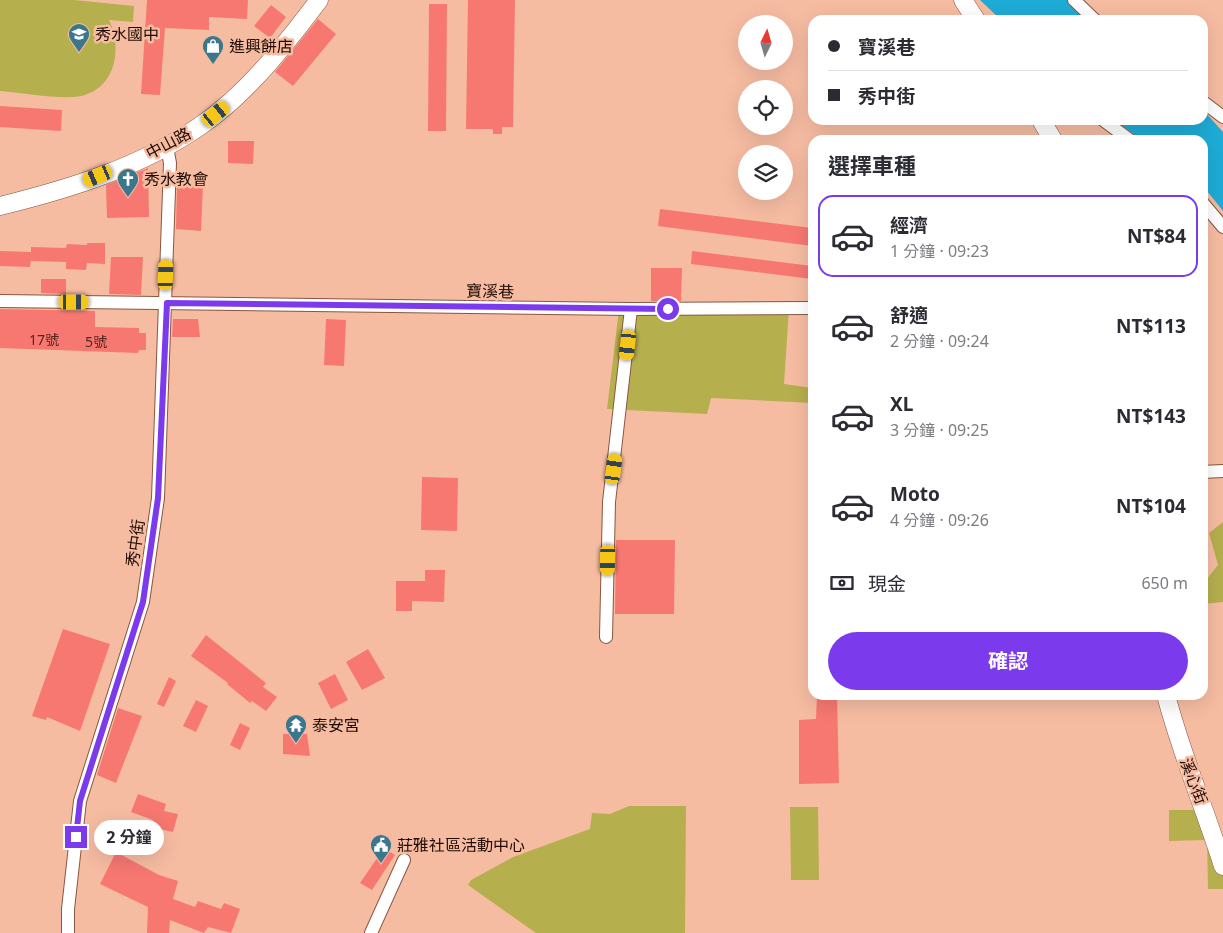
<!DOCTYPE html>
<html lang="zh-TW">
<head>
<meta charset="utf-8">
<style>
  :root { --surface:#fff; --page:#f7f7f7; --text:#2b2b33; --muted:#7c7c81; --line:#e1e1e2; --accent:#7c3aed }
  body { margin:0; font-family:"Noto Sans","Noto Sans TC",sans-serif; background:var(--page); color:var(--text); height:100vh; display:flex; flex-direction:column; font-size:19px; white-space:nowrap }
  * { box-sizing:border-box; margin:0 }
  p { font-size:16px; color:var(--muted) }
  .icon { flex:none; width:28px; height:28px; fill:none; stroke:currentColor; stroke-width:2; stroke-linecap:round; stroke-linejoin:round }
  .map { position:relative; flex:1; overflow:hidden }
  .side { position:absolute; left:808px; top:135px; width:400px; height:565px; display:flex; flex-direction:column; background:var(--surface); border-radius:15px; box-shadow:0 5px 20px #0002 }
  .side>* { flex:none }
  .hud { position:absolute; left:808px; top:15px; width:400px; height:110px; border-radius:15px; box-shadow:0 5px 20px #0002; display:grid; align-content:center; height:110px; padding:0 20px; background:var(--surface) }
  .needle { width:32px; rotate:5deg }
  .tools { position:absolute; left:738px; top:15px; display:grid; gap:10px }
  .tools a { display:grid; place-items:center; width:55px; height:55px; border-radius:50%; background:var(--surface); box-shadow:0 5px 20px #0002; font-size:25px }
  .end { position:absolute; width:22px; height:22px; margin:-11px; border:6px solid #7c3aed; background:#fff; box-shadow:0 0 0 2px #fff }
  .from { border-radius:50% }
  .bubble { position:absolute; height:35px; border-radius:18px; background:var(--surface); box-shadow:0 5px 20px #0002; font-size:16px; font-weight:700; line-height:35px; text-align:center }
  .car { position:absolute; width:15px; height:30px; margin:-15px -8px; border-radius:6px; box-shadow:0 0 4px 1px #0007; background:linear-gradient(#f5c518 24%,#345 0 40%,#f5c518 0 76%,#345 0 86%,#f5c518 0) }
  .hud b { display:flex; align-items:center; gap:18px; height:48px; font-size:19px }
  .hud b+b { border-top:1px solid var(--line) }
  .hud i { width:12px; height:12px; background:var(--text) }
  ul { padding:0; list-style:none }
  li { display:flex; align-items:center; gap:15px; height:82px; margin:0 10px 8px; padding:0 10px; border:2px solid transparent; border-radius:15px }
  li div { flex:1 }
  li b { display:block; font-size:19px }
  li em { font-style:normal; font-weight:700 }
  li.active { border-color:var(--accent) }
  li>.icon { width:45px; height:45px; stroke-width:1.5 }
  h2 { padding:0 20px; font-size:22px; line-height:60px }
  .pay { display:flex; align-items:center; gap:12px; height:55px; padding:0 20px; font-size:19px }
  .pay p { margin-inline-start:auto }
  .cta { display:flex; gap:10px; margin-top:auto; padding:10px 20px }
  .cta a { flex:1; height:58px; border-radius:30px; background:var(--accent); color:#fff; font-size:20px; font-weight:700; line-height:58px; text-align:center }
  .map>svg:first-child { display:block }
</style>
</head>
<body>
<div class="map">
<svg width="1223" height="933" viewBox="0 0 1223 933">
  <rect width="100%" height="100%" fill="#f6bca2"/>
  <g fill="#b6af4e">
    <path d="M0,0H74L134,6L133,22L109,20C124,51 114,94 74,97C49,98 24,93 0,91Z"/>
    <path d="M619,309H789L784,384L812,388V403L711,398L707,414L607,409Z"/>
    <path d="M1223,522V602L1203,604V584L1218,565L1209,533Z"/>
    <path d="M629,806H686L685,933H536L468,885L471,880L513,857L590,829L592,813L610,814Z"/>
    <path d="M790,807H818L819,880H791Z"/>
    <path d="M1169,810H1202L1223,870V889H1208L1207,840L1169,841Z"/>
  </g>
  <g fill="#1eacd6">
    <path d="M980,0H1071L1095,20H1001Z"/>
    <path d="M1203,110L1223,132V211L1203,186L1202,140H1142L1114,120H1202Z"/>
  </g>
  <g fill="#f67871">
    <path d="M147,0H248L247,19L209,17V30L165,28L160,95L141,94Z"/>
    <path d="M468,0H515L513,127H502V134H493V129H466Z"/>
    <path d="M429,4H447L446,131H428Z"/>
    <path d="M271,5L286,17L270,38L254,26Z"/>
    <path d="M318,19L336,34L293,86L275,72Z"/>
    <path d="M0,106L62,110L61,131L0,127Z"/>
    <path d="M228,141H254L253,164L228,163Z"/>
    <path d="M148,168L149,217L107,218L106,185Z"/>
    <path d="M177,184L203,186L201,231L176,229Z"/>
    <path d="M660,209L812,228V246L658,226Z"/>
    <path d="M87,243H105V264L87,263L86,270L66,269V262L31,261L30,267L0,266V251L31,252V247L66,248L67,244L87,245Z"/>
    <path d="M692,251L812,266V279L691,264Z"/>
    <path d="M111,257H143L141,295L109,294Z"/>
    <path d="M651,268H682L681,301H651Z"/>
    <path d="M41,279H66V294L41,293Z"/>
    <path d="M0,309L95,311V327L139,328V333H146V350H139L138,353L0,348Z"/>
    <path d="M173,319H198L200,337H172Z"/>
    <path d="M326,319L346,320L344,366L324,365Z"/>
    <path d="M422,477L458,478L457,531L421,530Z"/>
    <path d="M616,540H675L674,614H615Z"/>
    <path d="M425,570H445L444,602L412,601V611H396V581H425Z"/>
    <path d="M63,629L110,644L80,731L47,717L46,720L32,716Z"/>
    <path d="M206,635L266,683L263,687L277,697L266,711L252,701L250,703L227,684L228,683L191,656Z"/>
    <path d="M368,649L385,678L362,690L346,662Z"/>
    <path d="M335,674L348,700L331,709L318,683Z"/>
    <path d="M169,677L176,681L164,707L157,704Z"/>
    <path d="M817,695H837L839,783L799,784V720L816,719Z"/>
    <path d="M196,700L208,706L196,732L183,726Z"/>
    <path d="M118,708L142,716L116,783L97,775Z"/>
    <path d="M240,723L250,728L240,750L230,745Z"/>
    <path d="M283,734H307L310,756L283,754Z"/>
    <path d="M138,794L166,804L164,811L178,814L173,832L150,827L153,820L131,812Z"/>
    <path d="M384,848L395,855L372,890L360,883Z"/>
    <path d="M116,852L159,875L178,881L173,899L195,907L198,901L221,909L224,903L240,909L231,933L208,927L204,933L170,920L169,933H147L148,907L100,884Z"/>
  </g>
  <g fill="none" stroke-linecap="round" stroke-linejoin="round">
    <g stroke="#89563f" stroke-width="14">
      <g id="street">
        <path d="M1074,0L1095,20"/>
        <path d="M1202,101L1223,117"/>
        <path d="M1103,120L1130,140"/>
        <path d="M1202,202L1223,227"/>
        <path d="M0,301L631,309L812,308"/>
        <path d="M1202,472L1223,471"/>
        <path d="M606,637L609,502L631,309"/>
        <path d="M68,933V909L80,801L143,602L158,498L170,163L167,147"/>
        <path d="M371,933L404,860"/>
      </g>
    </g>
    <g stroke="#89563f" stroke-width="19">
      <g id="secondary">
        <path d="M963,0L976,20"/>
        <path d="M1041,120L1053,140"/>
        <path d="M0,206C69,189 141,167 200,126C247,94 285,45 319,0"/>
        <path d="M1166,695C1181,753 1205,809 1223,866"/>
      </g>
    </g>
    <use href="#street" stroke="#fff" stroke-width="12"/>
    <use href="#secondary" stroke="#fff" stroke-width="18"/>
  </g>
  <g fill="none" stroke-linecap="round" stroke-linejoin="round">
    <path stroke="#7c3aed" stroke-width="6" d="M76,837L80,801L143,602L158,498L167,303L668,309"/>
  </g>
  <defs>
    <g id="school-pin" transform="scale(1.125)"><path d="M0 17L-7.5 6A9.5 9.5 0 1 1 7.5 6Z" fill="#3a778d" stroke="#f6bca2"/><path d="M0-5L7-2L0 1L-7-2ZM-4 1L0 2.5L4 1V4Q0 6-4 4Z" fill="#fff"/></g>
    <g id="shop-pin" transform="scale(1.125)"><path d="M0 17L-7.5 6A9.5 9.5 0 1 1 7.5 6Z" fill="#3a778d" stroke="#f6bca2"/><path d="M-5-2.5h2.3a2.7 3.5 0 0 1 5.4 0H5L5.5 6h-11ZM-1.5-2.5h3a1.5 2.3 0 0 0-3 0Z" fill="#fff"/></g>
    <g id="church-pin" transform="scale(1.125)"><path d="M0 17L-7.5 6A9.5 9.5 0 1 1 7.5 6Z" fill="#3a778d" stroke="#f6bca2"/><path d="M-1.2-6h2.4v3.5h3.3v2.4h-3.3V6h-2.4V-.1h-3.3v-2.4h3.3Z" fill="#fff"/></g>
    <g id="temple-pin" transform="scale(1.125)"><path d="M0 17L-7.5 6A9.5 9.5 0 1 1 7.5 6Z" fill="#3a778d" stroke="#f6bca2"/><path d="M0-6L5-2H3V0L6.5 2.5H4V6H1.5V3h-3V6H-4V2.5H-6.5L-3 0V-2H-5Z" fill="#fff"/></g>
    <g id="civic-pin" transform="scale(1.125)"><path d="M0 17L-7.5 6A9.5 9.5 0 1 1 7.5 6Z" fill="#3a778d" stroke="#f6bca2"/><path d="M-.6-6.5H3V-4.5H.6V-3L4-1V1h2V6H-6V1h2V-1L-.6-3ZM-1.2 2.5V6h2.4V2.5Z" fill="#fff"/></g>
  </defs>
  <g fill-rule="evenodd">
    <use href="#school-pin" x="79" y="34"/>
    <use href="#shop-pin" x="213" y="46"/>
    <use href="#church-pin" x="128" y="179"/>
    <use href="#temple-pin" x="296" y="725"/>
    <use href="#civic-pin" x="381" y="845"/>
  </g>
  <g text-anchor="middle" stroke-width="5" stroke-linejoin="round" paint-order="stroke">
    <g font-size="14" fill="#55261f">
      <text x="44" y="345">17號</text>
      <text x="96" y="347">5號</text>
    </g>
    <g font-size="16" fill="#1f0b04" stroke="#f6bca2" text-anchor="start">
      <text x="95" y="40">秀水國中</text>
      <text x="229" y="52">進興餅店</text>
      <text x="144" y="185">秀水教會</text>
      <text x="312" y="731">泰安宮</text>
      <text x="397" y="851">莊雅社區活動中心</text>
    </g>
    <g font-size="16" fill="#1f0b04" stroke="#f6bca2">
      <text transform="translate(168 143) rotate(-28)" y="6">中山路</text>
      <text transform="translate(490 291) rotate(1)" y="6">寶溪巷</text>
      <text transform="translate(135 543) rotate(-82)" y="6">秀中街</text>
      <text transform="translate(1194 781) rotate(69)" y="6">溪心街</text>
    </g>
  </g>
</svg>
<div class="tools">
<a><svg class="needle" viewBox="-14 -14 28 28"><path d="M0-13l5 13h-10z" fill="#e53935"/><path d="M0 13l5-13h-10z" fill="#7c7c81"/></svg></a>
<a><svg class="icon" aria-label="locate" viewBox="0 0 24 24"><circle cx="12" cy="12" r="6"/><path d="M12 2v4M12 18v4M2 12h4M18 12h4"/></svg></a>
<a><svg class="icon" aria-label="layers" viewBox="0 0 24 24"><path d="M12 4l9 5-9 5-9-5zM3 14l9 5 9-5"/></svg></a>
</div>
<i class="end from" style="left:668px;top:309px"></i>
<i class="end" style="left:76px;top:837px"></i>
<div class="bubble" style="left:94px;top:820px;width:70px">2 分鐘</div>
<i class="car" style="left:216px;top:114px;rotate:51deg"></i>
<i class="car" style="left:98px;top:176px;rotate:247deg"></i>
<i class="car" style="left:166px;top:275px;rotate:2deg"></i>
<i class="car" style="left:74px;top:302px;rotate:90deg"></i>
<i class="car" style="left:628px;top:345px;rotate:186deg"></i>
<i class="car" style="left:614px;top:469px;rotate:8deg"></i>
<i class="car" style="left:608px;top:560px;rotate:181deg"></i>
<div class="hud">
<b><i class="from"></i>寶溪巷</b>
<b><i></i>秀中街</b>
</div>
<section class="side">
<h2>選擇車種</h2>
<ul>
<li class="active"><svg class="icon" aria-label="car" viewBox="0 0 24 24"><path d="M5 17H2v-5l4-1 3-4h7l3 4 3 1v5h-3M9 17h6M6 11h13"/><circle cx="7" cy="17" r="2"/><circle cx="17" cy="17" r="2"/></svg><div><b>經濟</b><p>1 分鐘 · 09:23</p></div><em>NT$84</em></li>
<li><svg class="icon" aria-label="car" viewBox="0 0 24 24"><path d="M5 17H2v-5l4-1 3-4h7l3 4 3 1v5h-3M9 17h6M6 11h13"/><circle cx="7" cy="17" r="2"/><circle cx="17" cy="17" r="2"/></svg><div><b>舒適</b><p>2 分鐘 · 09:24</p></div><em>NT$113</em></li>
<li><svg class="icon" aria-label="car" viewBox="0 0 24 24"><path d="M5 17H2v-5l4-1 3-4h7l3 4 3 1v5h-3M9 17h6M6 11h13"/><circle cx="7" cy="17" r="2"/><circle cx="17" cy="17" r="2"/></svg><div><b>XL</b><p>3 分鐘 · 09:25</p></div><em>NT$143</em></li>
<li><svg class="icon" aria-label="car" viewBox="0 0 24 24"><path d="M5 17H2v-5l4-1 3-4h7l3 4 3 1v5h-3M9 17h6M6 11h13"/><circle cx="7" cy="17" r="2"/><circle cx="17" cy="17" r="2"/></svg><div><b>Moto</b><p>4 分鐘 · 09:26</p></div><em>NT$104</em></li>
</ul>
<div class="pay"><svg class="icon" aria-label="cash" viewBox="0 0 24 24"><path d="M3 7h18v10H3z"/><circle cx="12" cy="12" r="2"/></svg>現金<p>650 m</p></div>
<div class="cta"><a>確認</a></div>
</section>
</div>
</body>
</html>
